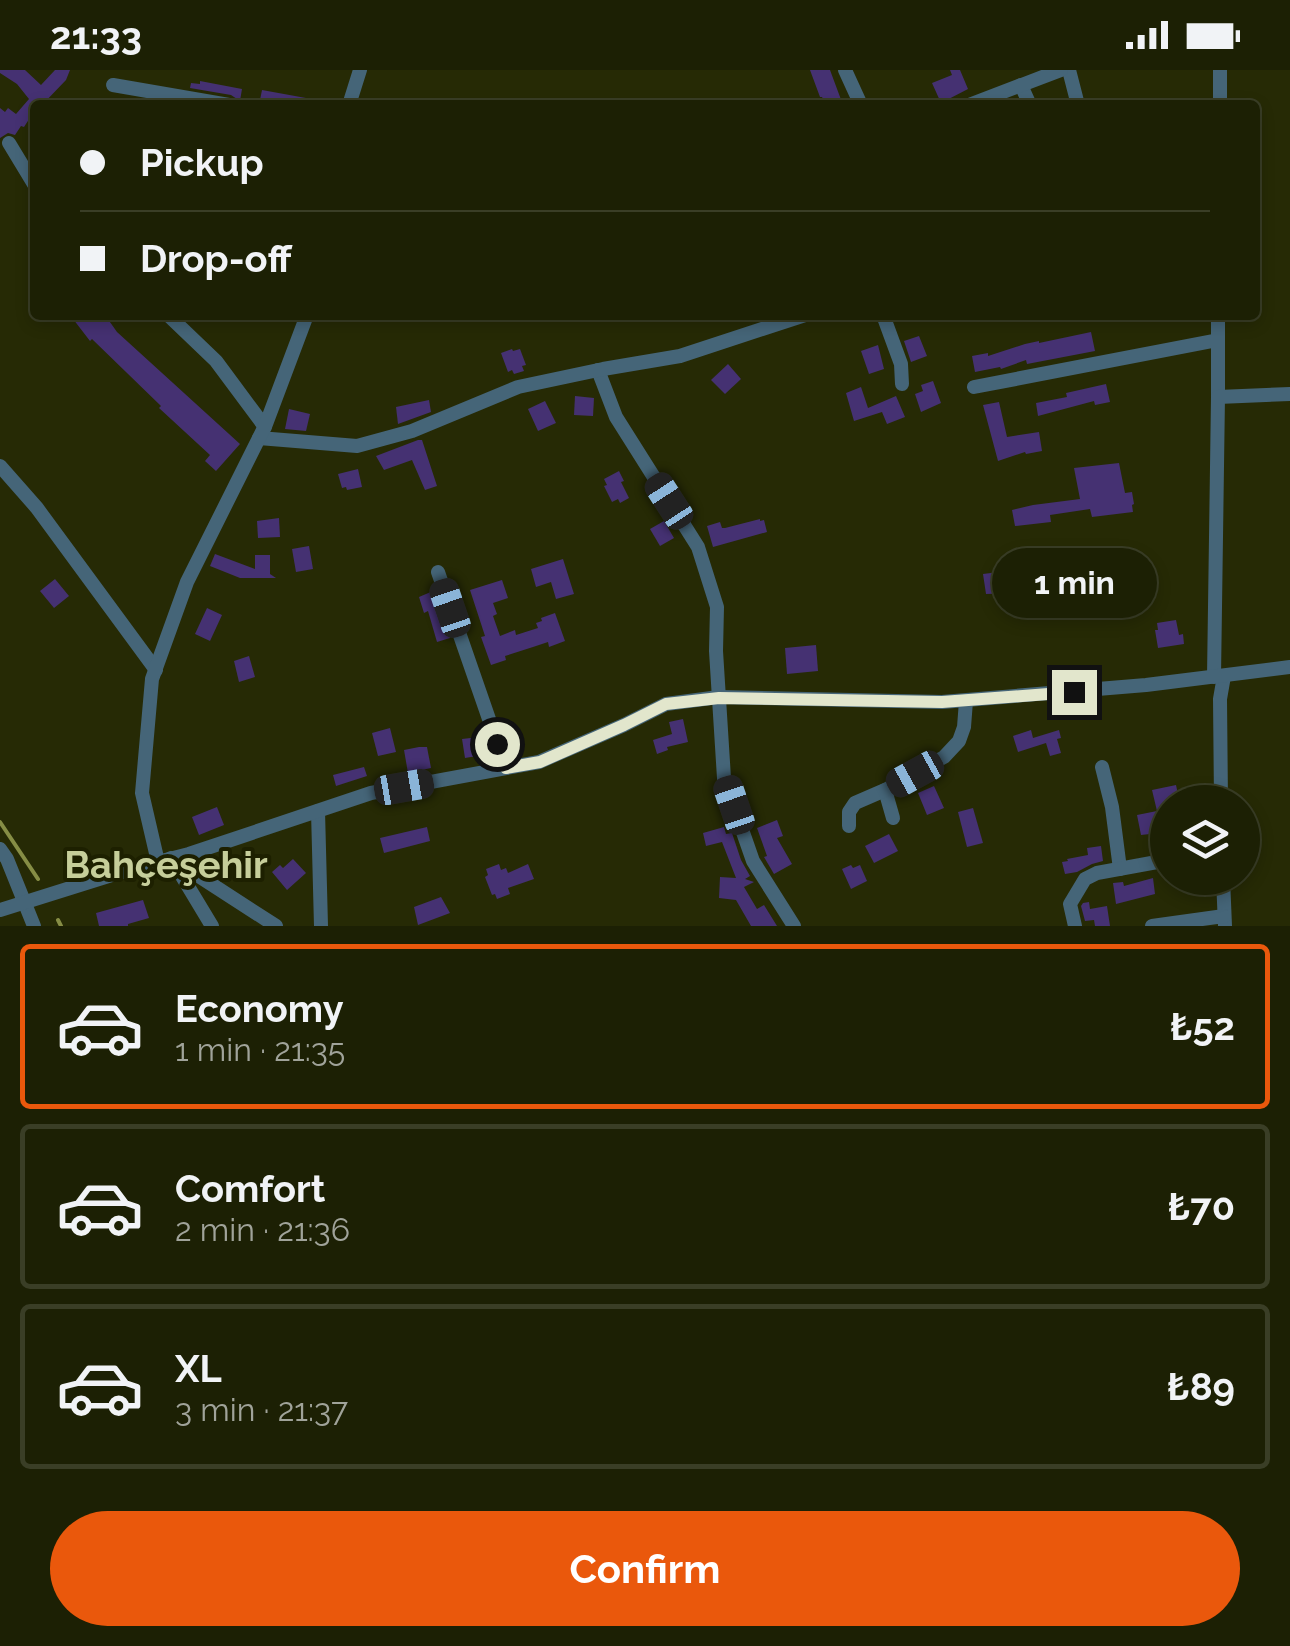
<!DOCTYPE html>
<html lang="en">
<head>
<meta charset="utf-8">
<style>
  :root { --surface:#1c2004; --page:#292d13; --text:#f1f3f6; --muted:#a0a39a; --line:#3a3e26; --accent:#ea580c }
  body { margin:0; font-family:Raleway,sans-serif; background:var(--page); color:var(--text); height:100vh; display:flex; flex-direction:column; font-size:38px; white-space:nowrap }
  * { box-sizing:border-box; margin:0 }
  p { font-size:32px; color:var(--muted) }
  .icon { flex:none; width:55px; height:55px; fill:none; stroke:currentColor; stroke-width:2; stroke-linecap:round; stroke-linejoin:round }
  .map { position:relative; height:856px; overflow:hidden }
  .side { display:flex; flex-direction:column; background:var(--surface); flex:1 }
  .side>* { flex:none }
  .banner { position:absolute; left:30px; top:30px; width:1230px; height:220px; border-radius:10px; box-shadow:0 5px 15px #0003,0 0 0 2px var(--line); display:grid; align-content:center; height:220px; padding:0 50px; background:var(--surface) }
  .controls { position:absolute; left:1150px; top:715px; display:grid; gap:20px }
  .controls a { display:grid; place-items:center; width:110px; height:110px; border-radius:50%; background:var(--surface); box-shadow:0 5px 15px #0003,0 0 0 2px var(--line); font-size:50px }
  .end { position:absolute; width:45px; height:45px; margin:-22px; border:12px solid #e2e6cc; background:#111; box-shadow:0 0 0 5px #111 }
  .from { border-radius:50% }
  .bubble { position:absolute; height:70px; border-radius:35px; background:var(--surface); box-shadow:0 5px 15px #0003,0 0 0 2px var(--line); font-size:32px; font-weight:700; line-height:70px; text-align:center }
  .car { position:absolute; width:30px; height:60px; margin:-30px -15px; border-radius:12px; box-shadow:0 0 8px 2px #0007; background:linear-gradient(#222 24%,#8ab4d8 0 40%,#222 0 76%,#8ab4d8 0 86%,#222 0) }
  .banner b { display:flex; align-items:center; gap:35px; height:95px; font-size:38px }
  .banner b+b { border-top:2px solid var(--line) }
  .banner i { width:25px; height:25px; background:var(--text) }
  ul { padding:18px 0 0; list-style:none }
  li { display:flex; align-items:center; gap:30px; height:165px; margin:0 20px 15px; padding:0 30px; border:5px solid var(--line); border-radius:10px }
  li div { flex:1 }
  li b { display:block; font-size:38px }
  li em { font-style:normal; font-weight:700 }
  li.active { border-color:var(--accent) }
  li>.icon { width:90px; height:90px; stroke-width:1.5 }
  .button { display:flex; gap:20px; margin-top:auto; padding:20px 50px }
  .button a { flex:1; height:115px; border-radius:60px; background:var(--accent); color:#fff; font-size:40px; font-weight:700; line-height:115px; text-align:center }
  .status { display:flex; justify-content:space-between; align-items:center; height:70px; padding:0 50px; background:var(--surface); direction:ltr }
  .status svg { height:28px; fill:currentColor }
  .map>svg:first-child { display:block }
</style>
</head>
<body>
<div class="status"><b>21:33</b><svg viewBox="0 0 49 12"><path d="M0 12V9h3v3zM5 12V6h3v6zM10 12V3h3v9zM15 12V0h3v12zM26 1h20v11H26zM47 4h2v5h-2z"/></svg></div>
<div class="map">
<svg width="1290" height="856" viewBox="0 0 1290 856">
  <rect width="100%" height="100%" fill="#262a05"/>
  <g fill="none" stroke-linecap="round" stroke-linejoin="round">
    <g stroke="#868d45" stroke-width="4">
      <path d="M0,752L38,809"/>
      <path d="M58,850L61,856"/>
    </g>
  </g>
  <g fill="#453172">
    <path d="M0,0H25L41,15L55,0H70L66,10L42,35H35V40L24,57L21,56L15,65L8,63L0,68V38L5,42L8,38L16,44L29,29L17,14L0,3Z"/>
    <path d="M810,0H830L843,35H826L822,27H820Z"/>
    <path d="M950,0H960L968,19L941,33L932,13L952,5Z"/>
    <path d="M200,11L242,19L240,31L231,25L190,18L191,13L200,14Z"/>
    <path d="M262,20L317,30L316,35H259Z"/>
    <path d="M70,245H105L117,262L240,374L216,401L205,391L210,385L159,338L161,336L92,269L90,271Z"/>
    <path d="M1091,262L1095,281L1027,294L1026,290L1001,299L1000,297L975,302L972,286L988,283V286L1025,274L1039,271V273Z"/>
    <path d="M919,266L927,286L911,292L904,271Z"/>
    <path d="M878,275L884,299L869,304L861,281Z"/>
    <path d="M512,279L513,281L520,279L526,295L522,296L524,301L514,304L512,300L508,302L501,283Z"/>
    <path d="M728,294L741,309L725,324L711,310Z"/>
    <path d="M933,311L941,333L921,342L915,324L923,321L921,315Z"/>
    <path d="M1106,314L1110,332L1095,335L1094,331L1038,346L1036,333L1067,327L1066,323Z"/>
    <path d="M861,317L868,338L896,326L905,347L887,354L882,342L854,351L846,323Z"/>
    <path d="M575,326L594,328L593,346L574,345Z"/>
    <path d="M429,330L431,342L398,354L396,337Z"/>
    <path d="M545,331L556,353L538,361L528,339Z"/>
    <path d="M999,332L1007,367L1039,362L1042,381L1026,384L1025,382L998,391L983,335Z"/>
    <path d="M289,339L310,344L306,361L285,359Z"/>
    <path d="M418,370H422L437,416L425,420L412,390L384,400L376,386Z"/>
    <path d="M1119,393L1125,423L1132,422L1134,434L1132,435L1133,442L1092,447L1090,439L1050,445L1051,452L1015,456L1012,440L1033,435L1080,429L1074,398Z"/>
    <path d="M358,399L362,417L347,420L346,417L342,418L338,404Z"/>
    <path d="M619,401L624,411L621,412L629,428L620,433L618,429L612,432L604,416L607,415L604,409Z"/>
    <path d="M279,448L280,467L258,468L257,451Z"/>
    <path d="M760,449V451L764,450L767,462L713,477L707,456L720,452L722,458H725Z"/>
    <path d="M664,451L674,468L660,476L650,459Z"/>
    <path d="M309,476L313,499L296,502L292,479Z"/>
    <path d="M215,484L255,499V485H270V504L276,508H240L210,496Z"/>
    <path d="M563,489L574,524L556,529L551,512L536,517L531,499Z"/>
    <path d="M1021,499L1024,519L1016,520L1017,523L986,524L983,504Z"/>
    <path d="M55,509L69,526L54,538L40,521Z"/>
    <path d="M502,510L508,528L493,533L497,544L493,546L500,566L515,560L516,565L538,558L536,553L542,551L541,548L555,543L565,571L549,577L548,572L533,577L505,586L506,590L491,595L481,567L485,566L470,520Z"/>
    <path d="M433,521L450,568L437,572L428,541L424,543L419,527Z"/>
    <path d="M207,538L222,545L210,571L195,564Z"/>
    <path d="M1176,550L1179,565L1183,564L1184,574L1158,578L1155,560H1158L1157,553Z"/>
    <path d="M816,575L818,601L787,604L785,578Z"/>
    <path d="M249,586L255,607L239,612L234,591Z"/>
    <path d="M683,649L688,672L667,677L668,680L657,684L653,670L672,664L669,652Z"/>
    <path d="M390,658L396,682L378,686L372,663Z"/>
    <path d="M1031,660L1033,668L1059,660L1061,668L1057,669L1061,683L1050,686L1046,673L1018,682L1013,666Z"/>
    <path d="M479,667L483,685L465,688L462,669Z"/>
    <path d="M419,677H427L431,698L408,703L404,680Z"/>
    <path d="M364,697L367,706L336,716L333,705Z"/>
    <path d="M1176,715L1179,729L1168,731V762L1141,765L1137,745L1157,741L1152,720Z"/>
    <path d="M934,716L944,738L927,745L918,723Z"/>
    <path d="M217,737L224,755L199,765L192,747Z"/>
    <path d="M973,738L983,773L967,777L958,742Z"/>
    <path d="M777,750L783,766L777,768L792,794L774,804L764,787L767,786L757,758Z"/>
    <path d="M427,757L430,771L384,783L380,768Z"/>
    <path d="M724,757L726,764L732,763L741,790L750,806L745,809L754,812L744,817L757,839L764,835L777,856H751L736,830L719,828L720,807L736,808L722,772L706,776L703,763Z"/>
    <path d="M889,764L898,781L874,793L865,776Z"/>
    <path d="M1101,776L1103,791L1092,794L1077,802L1065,804L1062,792L1068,791L1067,789L1088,785L1087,778Z"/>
    <path d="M293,789L306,803L287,820L272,802L280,795L283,798Z"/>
    <path d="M499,794L501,800L506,798L508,803L528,794L534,809L508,818L510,824L497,829L495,824L492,825L485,807L488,805L486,799Z"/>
    <path d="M851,795L853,798L860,795L867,811L851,819L842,799Z"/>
    <path d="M1153,808L1155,824L1116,834L1113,813L1123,812L1124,816Z"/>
    <path d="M441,827L450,843L418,855L414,837Z"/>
    <path d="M143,830L149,848L128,854V856H99L96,843Z"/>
    <path d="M1089,832L1090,839L1107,836L1110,856H1095L1094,850L1085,851L1081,836L1083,833Z"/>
  </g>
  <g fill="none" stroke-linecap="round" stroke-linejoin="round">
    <g stroke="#456578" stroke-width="14">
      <path d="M845,0L861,35"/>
      <path d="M1069,0L1078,35"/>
      <path d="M1220,0V35"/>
      <path d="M113,15L229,35"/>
      <path d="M1021,15L1030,35"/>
      <path d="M349,35L360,0"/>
      <path d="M969,35L1061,0"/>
      <path d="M9,73L35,116"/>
      <path d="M168,245L216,291L265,357"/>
      <path d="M883,245L901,294L902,314"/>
      <path d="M598,300L616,347L698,477L717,537L716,581L724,708L753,791L794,856"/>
      <path d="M974,317L1218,270"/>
      <path d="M1218,327V245"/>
      <path d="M259,368L357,376L412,361L518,317L603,299L680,286L805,245"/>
      <path d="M0,396L37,438L156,600"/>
      <path d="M438,502L506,698"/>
      <path d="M1214,607L1218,327L1290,324"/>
      <path d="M1102,697L1112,737L1120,799"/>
      <path d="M885,720L893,748"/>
      <path d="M1221,732L1220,629L1224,606"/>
      <path d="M318,741L321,856"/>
      <path d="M849,756V742L855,733L885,720L944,687L959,671L964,657L966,631"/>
      <path d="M0,779L7,789L34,856"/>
      <path d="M171,788L276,856"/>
      <path d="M158,792L142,723L152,609L187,512L266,354L307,245"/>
      <path d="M174,793L212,856"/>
      <path d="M1223,808L1225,856"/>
      <path d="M0,840L134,798L189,784L371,723L539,692L624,655L666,634L719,627L942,632L1146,615L1290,597"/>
      <path d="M1075,856L1070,834L1085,809L1097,803L1168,790"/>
      <path d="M1152,856L1224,846"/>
    </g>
  </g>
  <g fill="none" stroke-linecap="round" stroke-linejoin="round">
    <path stroke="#e2e6cc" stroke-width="12" d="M497,674L506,698L540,692L624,655L666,634L719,628L942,632L1074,622"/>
  </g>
  <g text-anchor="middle" stroke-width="8" stroke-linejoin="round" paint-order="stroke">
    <g font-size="38" font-weight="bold" fill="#c6ce9a" stroke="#1d2000">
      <text x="166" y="808">Bahçeşehir</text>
    </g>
  </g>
</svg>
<div class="controls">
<a><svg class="icon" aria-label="layers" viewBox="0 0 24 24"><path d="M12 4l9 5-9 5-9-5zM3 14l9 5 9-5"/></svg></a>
</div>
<i class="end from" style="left:497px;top:674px"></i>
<i class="end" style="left:1074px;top:622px"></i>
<div class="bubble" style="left:992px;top:478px;width:165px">1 min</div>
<i class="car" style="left:669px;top:431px;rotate:327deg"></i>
<i class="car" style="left:450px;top:538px;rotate:341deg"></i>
<i class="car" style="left:915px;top:704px;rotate:241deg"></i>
<i class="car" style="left:404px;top:717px;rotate:80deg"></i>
<i class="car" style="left:734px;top:735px;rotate:341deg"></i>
<div class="banner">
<b><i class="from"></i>Pickup</b>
<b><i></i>Drop-off</b>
</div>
</div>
<section class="side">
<ul>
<li class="active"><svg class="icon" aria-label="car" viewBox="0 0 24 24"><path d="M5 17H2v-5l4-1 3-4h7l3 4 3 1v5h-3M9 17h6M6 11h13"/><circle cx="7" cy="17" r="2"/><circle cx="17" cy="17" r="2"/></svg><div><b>Economy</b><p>1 min · 21:35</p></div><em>₺52</em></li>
<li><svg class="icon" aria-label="car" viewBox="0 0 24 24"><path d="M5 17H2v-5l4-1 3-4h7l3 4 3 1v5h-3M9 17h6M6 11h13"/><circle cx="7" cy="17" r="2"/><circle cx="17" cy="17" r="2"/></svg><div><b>Comfort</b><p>2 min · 21:36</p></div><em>₺70</em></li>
<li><svg class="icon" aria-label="car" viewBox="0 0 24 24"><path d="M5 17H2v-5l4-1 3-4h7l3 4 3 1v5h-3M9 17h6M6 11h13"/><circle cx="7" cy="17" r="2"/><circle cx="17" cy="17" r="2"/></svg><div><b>XL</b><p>3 min · 21:37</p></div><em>₺89</em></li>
</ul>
<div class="button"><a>Confirm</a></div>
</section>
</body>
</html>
